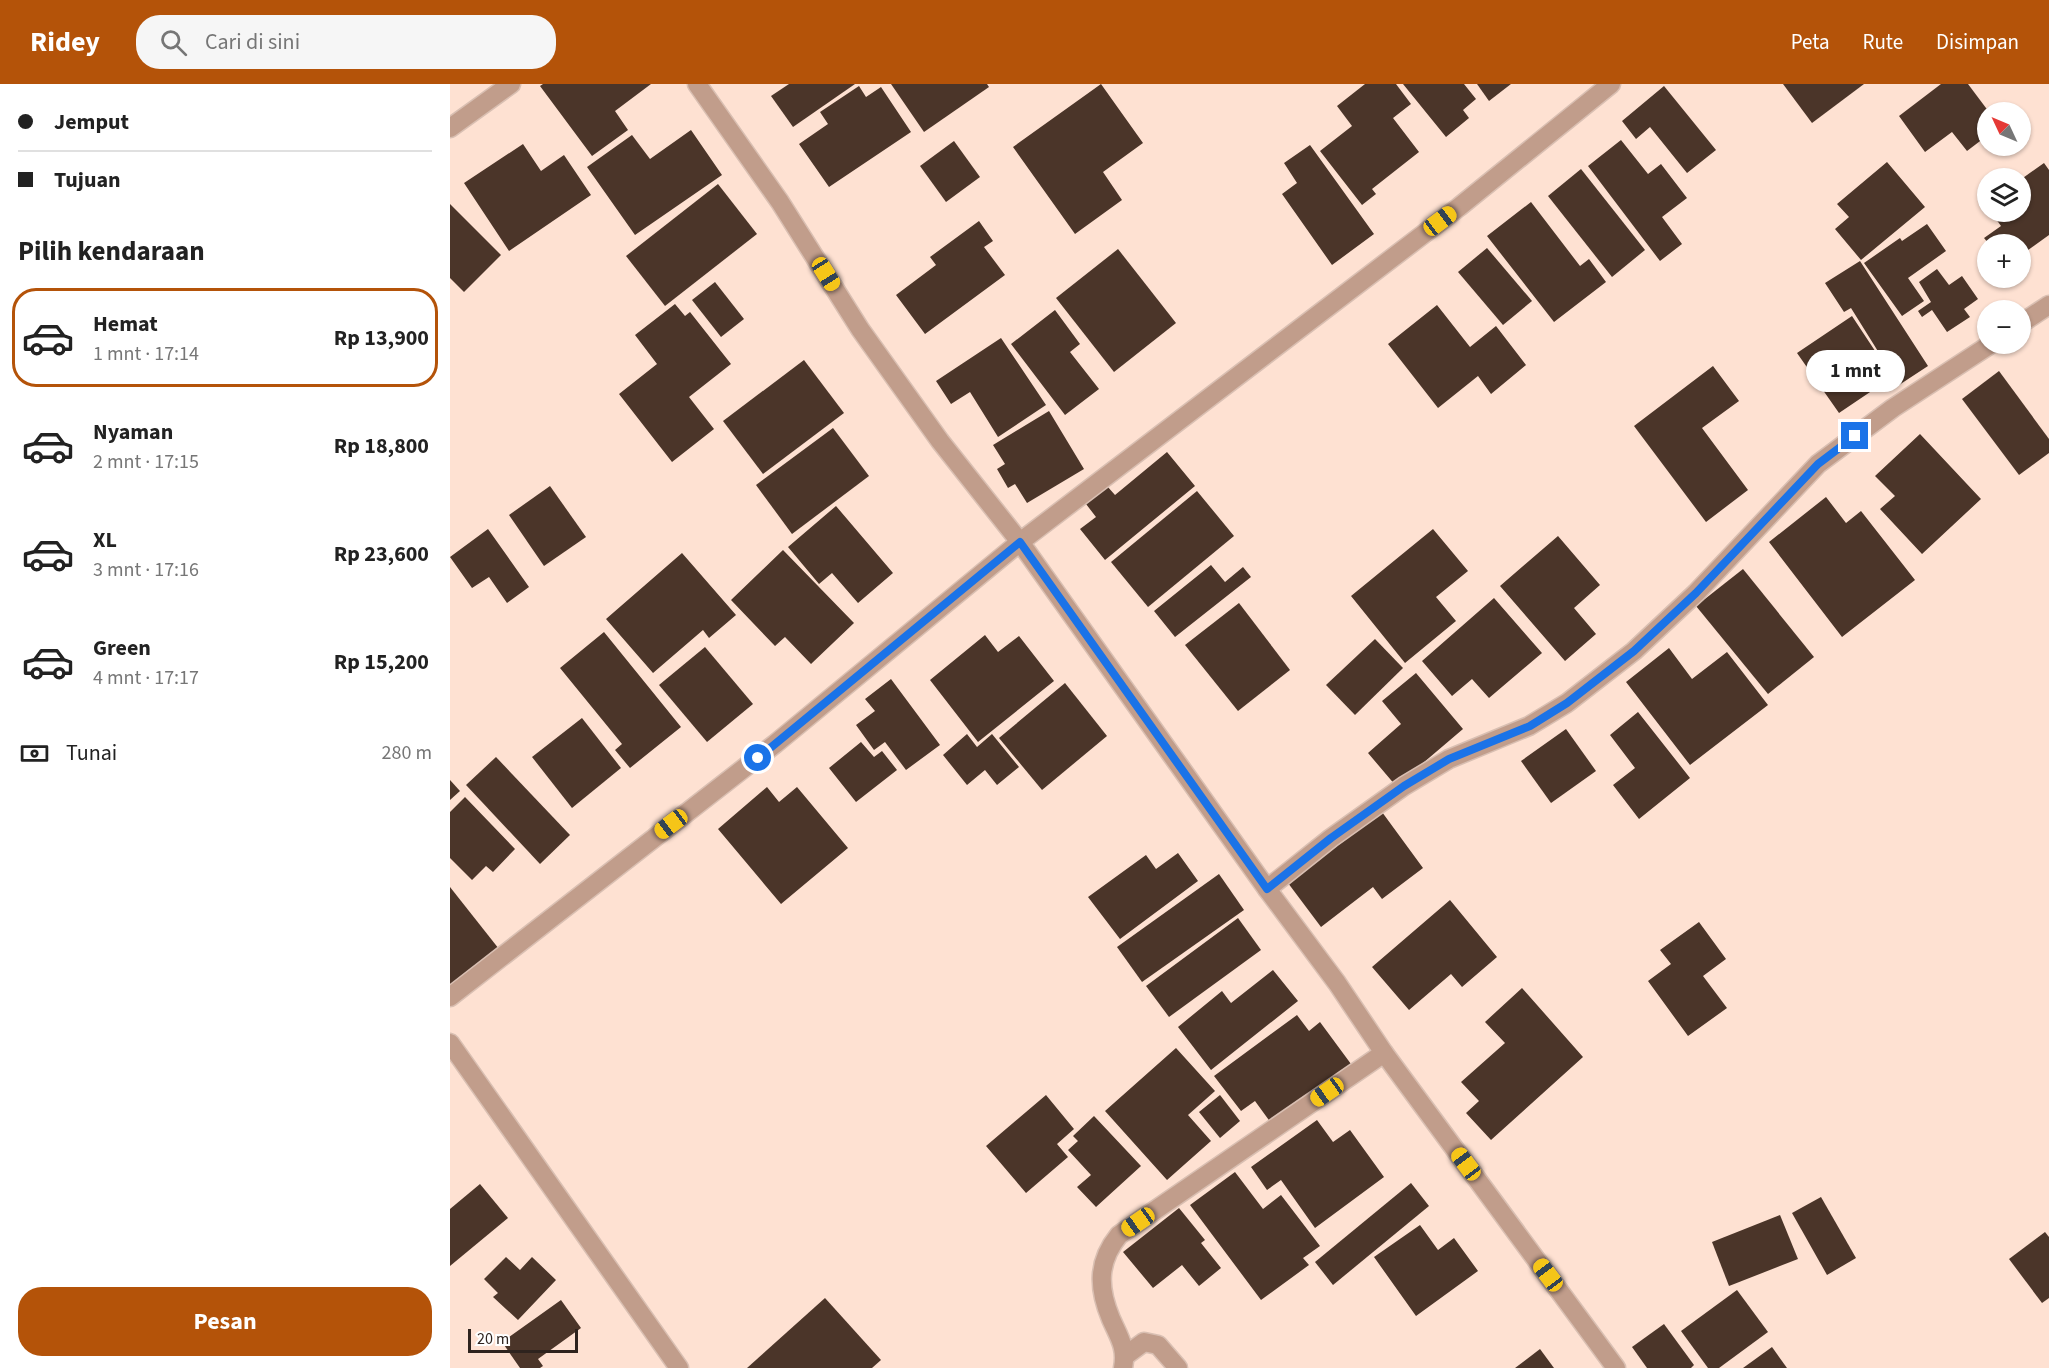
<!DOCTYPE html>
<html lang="id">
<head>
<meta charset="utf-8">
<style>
  :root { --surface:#fff; --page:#f6f6f6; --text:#222; --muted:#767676; --line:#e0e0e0; --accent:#b45309 }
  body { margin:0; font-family:"Source Sans 3",sans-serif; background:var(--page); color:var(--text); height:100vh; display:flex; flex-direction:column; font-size:22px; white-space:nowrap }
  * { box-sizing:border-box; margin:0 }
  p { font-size:20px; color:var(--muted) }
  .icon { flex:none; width:33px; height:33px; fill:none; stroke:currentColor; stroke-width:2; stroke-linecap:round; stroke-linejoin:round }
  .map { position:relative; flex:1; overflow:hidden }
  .sheet { display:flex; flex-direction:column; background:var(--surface); width:450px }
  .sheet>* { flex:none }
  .guide { display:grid; align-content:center; height:132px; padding:0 18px; background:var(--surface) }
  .needle { width:39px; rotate:314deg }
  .fabs { position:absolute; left:1527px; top:18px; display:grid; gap:12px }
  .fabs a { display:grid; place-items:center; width:54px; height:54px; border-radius:50%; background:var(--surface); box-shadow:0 2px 4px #0004; font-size:30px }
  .scale { position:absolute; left:18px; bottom:15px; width:110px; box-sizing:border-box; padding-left:6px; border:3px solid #2e231e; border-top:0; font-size:16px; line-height:21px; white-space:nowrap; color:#2e231e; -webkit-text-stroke:4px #fff; paint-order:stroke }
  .end { position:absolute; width:27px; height:27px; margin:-14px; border:8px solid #1a73e8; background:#fff; box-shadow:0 0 0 3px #fff }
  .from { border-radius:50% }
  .bubble { position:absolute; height:42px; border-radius:21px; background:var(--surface); box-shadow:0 2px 4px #0004; font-size:20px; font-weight:700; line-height:42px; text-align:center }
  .car { position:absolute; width:18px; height:36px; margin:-18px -9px; border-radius:8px; box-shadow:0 0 4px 2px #0007; background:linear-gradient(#f5c518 24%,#345 0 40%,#f5c518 0 76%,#345 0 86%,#f5c518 0) }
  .guide b { display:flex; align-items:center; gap:21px; height:57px; font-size:22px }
  .guide b+b { border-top:2px solid var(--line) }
  .guide i { width:15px; height:15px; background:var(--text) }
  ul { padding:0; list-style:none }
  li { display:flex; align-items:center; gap:18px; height:99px; margin:0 12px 9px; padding:0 6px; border:3px solid transparent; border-radius:24px }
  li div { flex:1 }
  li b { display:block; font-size:22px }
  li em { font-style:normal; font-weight:700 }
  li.selected { border-color:var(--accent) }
  li>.icon { width:54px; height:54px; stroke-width:1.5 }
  h2 { padding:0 18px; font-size:27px; line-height:72px }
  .pay { display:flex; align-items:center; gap:15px; height:66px; padding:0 18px; font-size:22px }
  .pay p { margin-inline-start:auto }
  .action { display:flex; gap:12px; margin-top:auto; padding:12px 18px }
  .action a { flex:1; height:69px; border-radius:24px; background:var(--accent); color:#fff; font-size:24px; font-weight:700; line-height:69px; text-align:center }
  header { display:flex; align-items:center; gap:36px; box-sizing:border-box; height:84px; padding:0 30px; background:var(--accent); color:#fff }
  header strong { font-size:28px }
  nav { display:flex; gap:33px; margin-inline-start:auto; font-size:21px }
  .search { width:420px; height:54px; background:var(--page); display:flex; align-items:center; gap:15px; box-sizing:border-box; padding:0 21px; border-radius:24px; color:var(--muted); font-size:22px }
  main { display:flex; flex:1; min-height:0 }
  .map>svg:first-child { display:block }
</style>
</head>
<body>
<header>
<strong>Ridey</strong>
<div class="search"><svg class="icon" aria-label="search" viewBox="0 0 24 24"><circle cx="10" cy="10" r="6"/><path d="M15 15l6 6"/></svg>Cari di sini</div>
<nav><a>Peta</a><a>Rute</a><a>Disimpan</a></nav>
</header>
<main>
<section class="sheet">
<div class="guide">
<b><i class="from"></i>Jemput</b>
<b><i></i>Tujuan</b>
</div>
<h2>Pilih kendaraan</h2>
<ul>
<li class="selected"><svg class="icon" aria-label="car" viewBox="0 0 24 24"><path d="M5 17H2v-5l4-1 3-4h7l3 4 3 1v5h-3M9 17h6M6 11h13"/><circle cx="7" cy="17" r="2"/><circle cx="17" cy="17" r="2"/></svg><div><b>Hemat</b><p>1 mnt · 17:14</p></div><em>Rp 13,900</em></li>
<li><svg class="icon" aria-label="car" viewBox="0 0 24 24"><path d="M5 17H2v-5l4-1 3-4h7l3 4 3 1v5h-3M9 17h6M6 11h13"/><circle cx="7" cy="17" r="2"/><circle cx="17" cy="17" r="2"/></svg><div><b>Nyaman</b><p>2 mnt · 17:15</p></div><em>Rp 18,800</em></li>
<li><svg class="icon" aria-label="car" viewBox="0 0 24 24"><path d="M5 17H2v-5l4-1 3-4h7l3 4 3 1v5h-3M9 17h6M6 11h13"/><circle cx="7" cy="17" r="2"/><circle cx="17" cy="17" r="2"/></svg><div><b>XL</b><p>3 mnt · 17:16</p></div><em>Rp 23,600</em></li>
<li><svg class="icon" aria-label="car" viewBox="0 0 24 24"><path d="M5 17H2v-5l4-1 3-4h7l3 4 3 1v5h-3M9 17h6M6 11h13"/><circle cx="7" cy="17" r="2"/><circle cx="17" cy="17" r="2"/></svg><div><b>Green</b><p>4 mnt · 17:17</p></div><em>Rp 15,200</em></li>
</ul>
<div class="pay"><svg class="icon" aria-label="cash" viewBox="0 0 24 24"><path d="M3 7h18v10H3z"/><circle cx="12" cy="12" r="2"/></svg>Tunai<p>280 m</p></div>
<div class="action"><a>Pesan</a></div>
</section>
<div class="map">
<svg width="1599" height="1284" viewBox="0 0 1599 1284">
  <rect width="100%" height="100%" fill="#fee1d2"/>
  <g fill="#4b3529">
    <path d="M93,0H201L165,27L178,46L142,72L90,2Z"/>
    <path d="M339,0H405L343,43L321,12Z"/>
    <path d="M441,0H537L539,3L474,48Z"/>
    <path d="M651,0L693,59L653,88L672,116L625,150L563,63Z"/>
    <path d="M915,0H946L961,20L943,34L969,68L922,105L926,110L912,121L870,67L902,42L887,22Z"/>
    <path d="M953,0H1014L1026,15L1013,26L1019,34L996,53Z"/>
    <path d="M1027,0H1061L1039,17Z"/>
    <path d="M1333,0H1414L1362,39Z"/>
    <path d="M1491,0H1518L1539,28H1538V51L1517,67L1502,48L1475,68L1449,32Z"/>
    <path d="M409,2L416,13L431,3L461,48L379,103L349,60L378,40L370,28Z"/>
    <path d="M1214,2L1266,66L1237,89L1200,43L1186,55L1172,37Z"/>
    <path d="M241,46L272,91L185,151L137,83L182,51L200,75Z"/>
    <path d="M1171,56L1198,90L1211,80L1237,114L1212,133L1232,160L1210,177L1138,82Z"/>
    <path d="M504,57L530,93L496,118L470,82Z"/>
    <path d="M73,60L91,87L114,71L141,111L59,167L14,99Z"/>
    <path d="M860,61L924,150L882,181L832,110L847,99L834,79Z"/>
    <path d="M1437,78L1475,123L1411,176L1385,145L1399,133L1387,120Z"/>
    <path d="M1594,79L1599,86V151L1570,172V160H1539L1534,154L1551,142L1541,128H1570V96Z"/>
    <path d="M1131,85L1195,166L1162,193L1098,112Z"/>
    <path d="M268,100L307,150L215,222L176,172Z"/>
    <path d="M1081,118L1130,182L1139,175L1156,198L1104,238L1037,152Z"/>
    <path d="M0,120L51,171L14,208L0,194Z"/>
    <path d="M529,137L543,157L534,163L555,191L475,250L446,211L486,181L480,173Z"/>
    <path d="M1477,140L1496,167L1458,194L1474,217L1452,232L1414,179L1450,154L1452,157Z"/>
    <path d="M1037,164L1082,217L1053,241L1008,188Z"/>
    <path d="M668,165L726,239L664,288L606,214Z"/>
    <path d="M1410,177L1478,282L1449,301L1401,224L1394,228L1375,199Z"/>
    <path d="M1487,185L1499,201L1512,192L1528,215L1514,225L1520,233L1497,248L1482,226L1472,233L1468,227L1481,218L1469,198Z"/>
    <path d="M265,198L294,235L271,253L242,216Z"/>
    <path d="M225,220L235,232L240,228L281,280L239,313L264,345L222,378L169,310L207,280L185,251Z"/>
    <path d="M987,221L1020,263L1046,242L1076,281L1041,310L1028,292L988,324L938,260Z"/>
    <path d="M605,226L630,260L620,268L649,305L615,331L561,260Z"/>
    <path d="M1402,232L1435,282L1422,291L1429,302L1389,329L1347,269Z"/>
    <path d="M551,254L596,321L548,353L520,308L501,320L486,297Z"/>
    <path d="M354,276L394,329L313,390L273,337Z"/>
    <path d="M1263,282L1289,317L1252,344L1298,406L1256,438L1184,342Z"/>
    <path d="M1549,287L1599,355V369L1569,391L1512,315Z"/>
    <path d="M599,327L634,385L577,419L565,400L558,404L547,385L555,380L543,361Z"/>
    <path d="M383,344L419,392L342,450L306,401Z"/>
    <path d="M1470,350L1531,415L1472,470L1430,425L1445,412L1425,392Z"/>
    <path d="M717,368L745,402L655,476L630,445L646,433L636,420L657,402L665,411Z"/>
    <path d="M100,402L136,453L94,482L59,431Z"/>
    <path d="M747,407L784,452L698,523L661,478Z"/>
    <path d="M1376,413L1396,439L1411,427L1465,496L1392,553L1319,458Z"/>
    <path d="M386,422L443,489L408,519L382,489L369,500L338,463Z"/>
    <path d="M38,445L79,503L57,519L39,493L22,504L0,473Z"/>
    <path d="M983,445L1018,487L986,513L1006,537L955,579L901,512Z"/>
    <path d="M1108,452L1150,501L1124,524L1146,550L1115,577L1050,502Z"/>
    <path d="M333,466L404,539L361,580L335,553L325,562L281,516Z"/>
    <path d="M232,469L286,531L259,554L253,546L203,589L156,535Z"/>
    <path d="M761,481L775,498L793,483L801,493L725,553L704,527Z"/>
    <path d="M1293,485L1364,573L1318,610L1246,522Z"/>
    <path d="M1044,514L1092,569L1039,614L1022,595L1002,612L972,577Z"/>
    <path d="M789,519L840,586L788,627L735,561Z"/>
    <path d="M154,548L231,643L180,684L165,666L172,660L110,584Z"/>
    <path d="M535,551L548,568L569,552L604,597L528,658L480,596Z"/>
    <path d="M925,555L953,584L905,631L876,601Z"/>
    <path d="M255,563L303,620L257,658L209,601Z"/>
    <path d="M1219,564L1242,595L1277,568L1318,621L1240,681L1176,598Z"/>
    <path d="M966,589L1013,645L946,702L918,669L951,640L932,617Z"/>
    <path d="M441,595L490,661L456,686L435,658L424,666L406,641L425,627L415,615Z"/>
    <path d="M615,599L657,652L592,706L549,654Z"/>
    <path d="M1188,628L1240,694L1189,735L1163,701L1185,684L1160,651Z"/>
    <path d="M132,634L171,684L122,724L82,673Z"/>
    <path d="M1116,645L1146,687L1101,719L1071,677Z"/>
    <path d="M517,650L527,663L542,650L569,683L547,701L535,686L517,701L493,671Z"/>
    <path d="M411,658L424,673L432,667L447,686L406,718L379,684Z"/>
    <path d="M46,673L120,751L90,780L16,701Z"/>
    <path d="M0,696L10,707L0,716Z"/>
    <path d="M317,703L329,718L347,703L398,764L331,820L268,745Z"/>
    <path d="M15,713L65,765L43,788L36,782L22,796L0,774V728Z"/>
    <path d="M932,728L973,784L932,815L923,803L871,843L838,799Z"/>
    <path d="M728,769L748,797L670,855L638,813L696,771L706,785Z"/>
    <path d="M769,790L794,826L692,898L667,863Z"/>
    <path d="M0,803L49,865L0,904Z"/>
    <path d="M1000,816L1047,873L1012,903L1001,890L959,926L922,883Z"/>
    <path d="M788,834L811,866L719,933L696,902Z"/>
    <path d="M1249,838L1276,875L1253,892L1277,924L1238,952L1198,897L1221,880L1210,866Z"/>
    <path d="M823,886L848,917L761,986L728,943L772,907L781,919Z"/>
    <path d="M1072,904L1133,973L1041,1056L1016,1029L1029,1017L1011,998L1055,959L1035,938Z"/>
    <path d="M847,931L859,947L870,938L901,980L821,1039L805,1017L791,1027L764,992Z"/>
    <path d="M726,964L765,1007L738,1031L761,1057L717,1096L655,1027Z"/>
    <path d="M596,1011L624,1045L607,1060L618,1073L576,1109L536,1062Z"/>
    <path d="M770,1011L790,1037L770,1054L749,1028Z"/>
    <path d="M644,1032L691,1082L646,1123L627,1103L641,1091L618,1066L628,1057L623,1052Z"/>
    <path d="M867,1036L883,1058L900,1046L934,1093L865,1144L831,1096L817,1106L801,1083Z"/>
    <path d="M785,1088L813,1125L831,1111L870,1162L853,1174L859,1181L811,1216L740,1121Z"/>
    <path d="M961,1099L979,1122L883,1201L865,1178Z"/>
    <path d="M30,1100L58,1134L0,1182V1125Z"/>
    <path d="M1371,1113L1406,1174L1377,1191L1342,1129Z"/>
    <path d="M729,1124L755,1156L751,1159L771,1184L749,1202L732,1181L703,1204L673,1168Z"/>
    <path d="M1330,1131L1348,1175L1279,1202L1262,1158Z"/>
    <path d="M970,1141L988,1166L1004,1154L1028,1187L966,1232L924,1173Z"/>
    <path d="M1595,1148L1599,1153V1214L1592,1219L1559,1175Z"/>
    <path d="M56,1173L70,1186L82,1173L106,1196L68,1236L43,1213L48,1209L34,1195Z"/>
    <path d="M1287,1206L1318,1248L1269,1284H1258L1231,1247Z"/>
    <path d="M375,1214L431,1276L422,1284H297Z"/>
    <path d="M111,1216L131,1244L88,1275L93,1282L90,1284H70L52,1258Z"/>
    <path d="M1214,1240L1244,1281L1241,1284H1197L1182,1263Z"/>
    <path d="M1322,1263L1337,1284H1293Z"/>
    <path d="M1090,1265L1104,1284H1065Z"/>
  </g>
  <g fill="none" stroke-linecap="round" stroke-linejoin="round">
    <g stroke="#d9bfb2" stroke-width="21">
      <g id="minor">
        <path d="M1161,0L1009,123L570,458L817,805L887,899L934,969L1166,1284"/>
        <path d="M0,44L61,0"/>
        <path d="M1570,240L1599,221"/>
        <path d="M817,805L881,754L954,702L999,675L1079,642L1117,619L1184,567L1246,509L1368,380L1443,324L1541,260"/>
        <path d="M0,913L325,660L570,458L490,357L410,245L330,118L247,0"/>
        <path d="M0,959L229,1284"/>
        <path d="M675,1272L694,1258L708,1261L728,1284"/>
        <path d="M673,1284C677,1264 669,1253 661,1235C648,1204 647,1178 669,1151L934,969"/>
      </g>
    </g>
    <use href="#minor" stroke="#c19d8b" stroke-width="18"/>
  </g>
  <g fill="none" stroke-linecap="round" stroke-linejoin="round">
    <path stroke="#1a73e8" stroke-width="8" d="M308,674L570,458L817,805L881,754L954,702L999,675L1080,642L1117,619L1184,567L1246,509L1368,380L1405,352"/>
  </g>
</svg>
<div class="fabs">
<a><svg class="needle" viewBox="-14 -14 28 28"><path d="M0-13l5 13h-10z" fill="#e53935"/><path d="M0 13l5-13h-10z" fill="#767676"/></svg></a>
<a><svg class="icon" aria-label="layers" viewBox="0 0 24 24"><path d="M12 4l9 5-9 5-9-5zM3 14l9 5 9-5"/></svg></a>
<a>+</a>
<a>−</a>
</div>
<div class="scale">20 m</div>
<i class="end from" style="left:308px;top:674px"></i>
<i class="end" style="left:1405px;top:352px"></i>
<div class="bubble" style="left:1356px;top:266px;width:99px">1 mnt</div>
<i class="car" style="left:990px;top:137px;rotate:53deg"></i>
<i class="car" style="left:376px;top:190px;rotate:148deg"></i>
<i class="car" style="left:221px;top:740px;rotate:233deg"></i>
<i class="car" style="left:877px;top:1008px;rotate:235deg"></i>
<i class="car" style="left:1016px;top:1080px;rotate:323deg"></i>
<i class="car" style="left:688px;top:1138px;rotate:235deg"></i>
<i class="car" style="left:1098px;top:1191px;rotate:323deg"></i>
</div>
</main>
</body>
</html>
